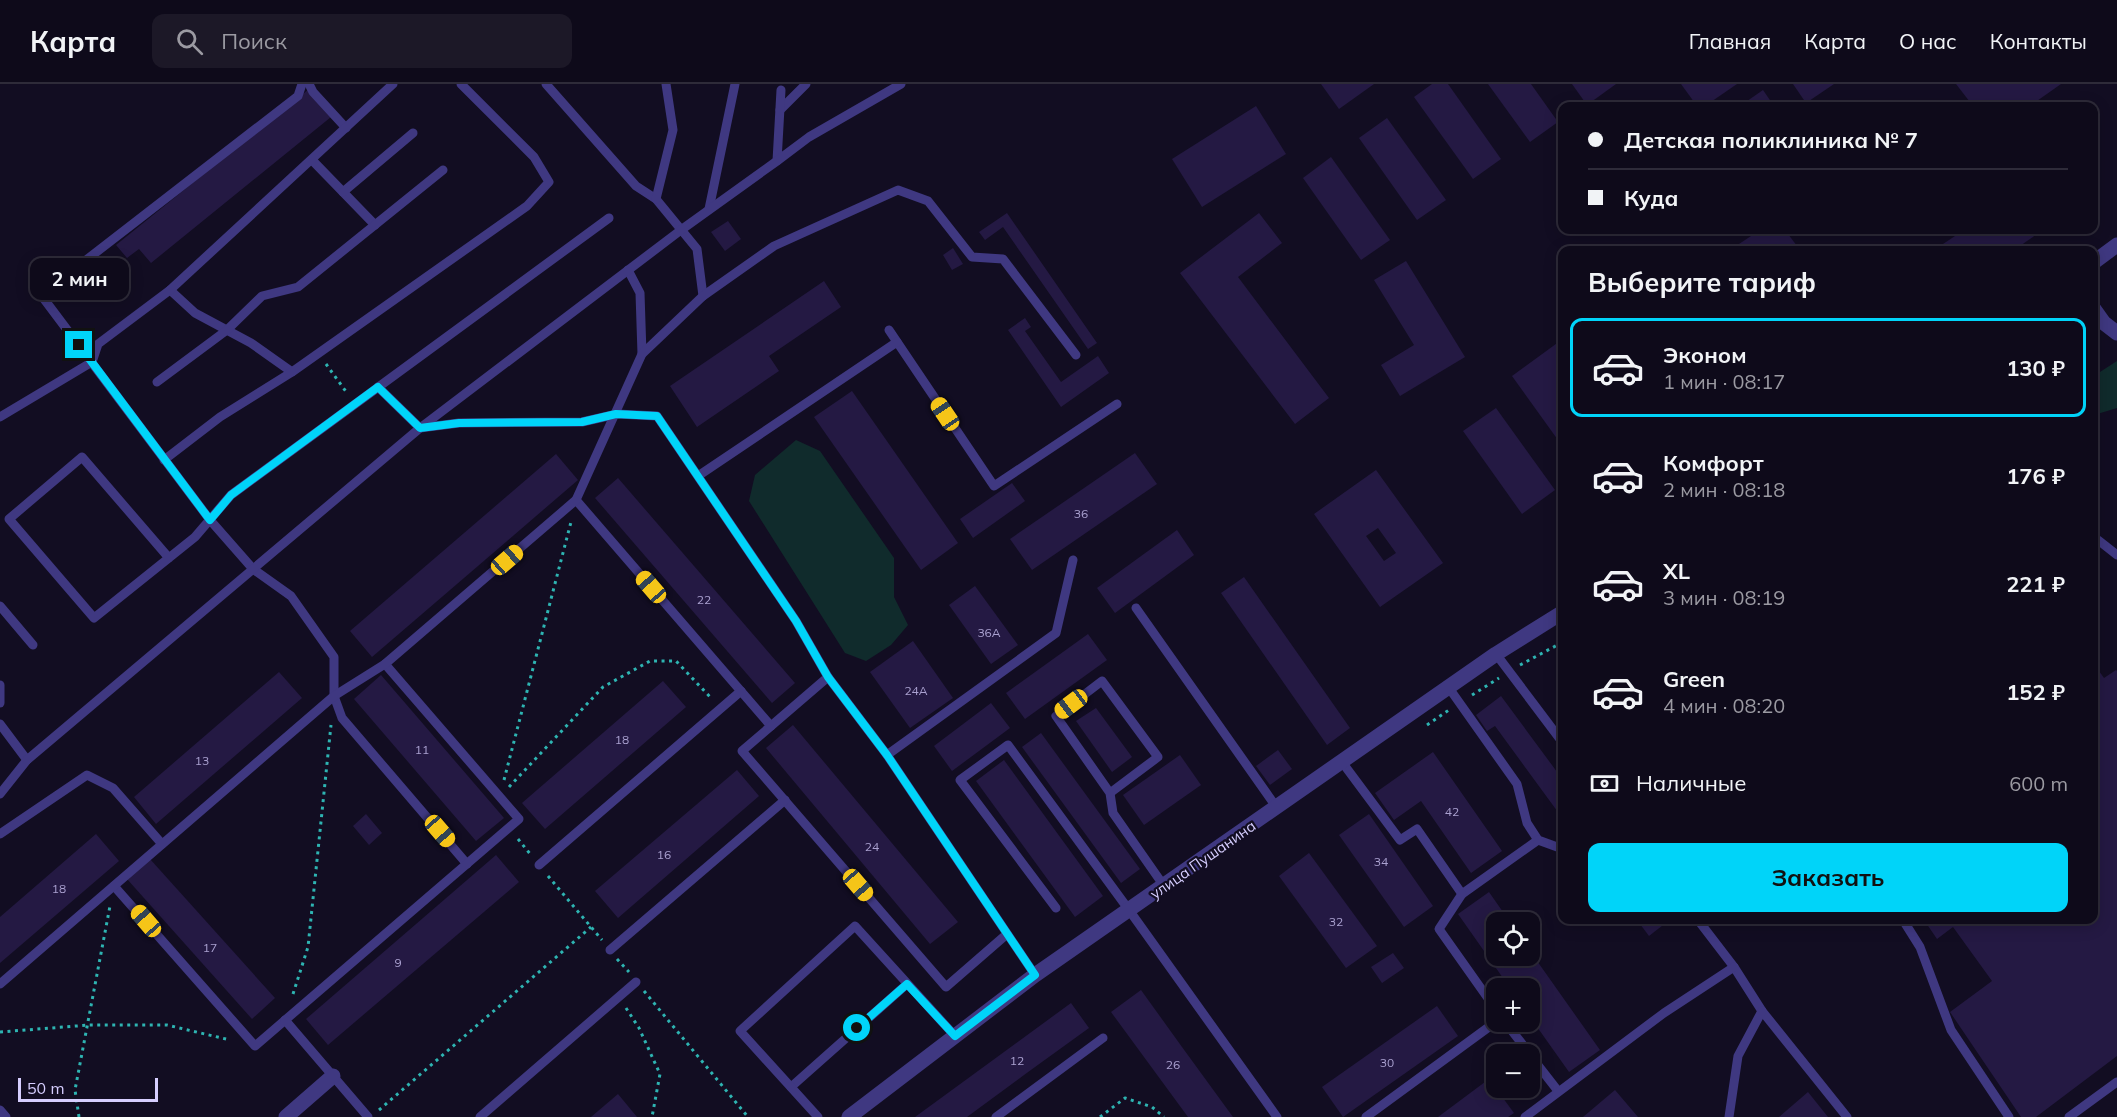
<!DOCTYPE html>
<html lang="ru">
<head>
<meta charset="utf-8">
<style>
  :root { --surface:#0e0a1a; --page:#1c1827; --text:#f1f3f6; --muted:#9b9aa2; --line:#2e2b39; --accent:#00d4f9 }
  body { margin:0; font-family:Mulish,sans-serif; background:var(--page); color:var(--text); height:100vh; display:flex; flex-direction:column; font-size:22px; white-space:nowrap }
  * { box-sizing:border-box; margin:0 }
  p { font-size:20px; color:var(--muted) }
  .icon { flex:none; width:33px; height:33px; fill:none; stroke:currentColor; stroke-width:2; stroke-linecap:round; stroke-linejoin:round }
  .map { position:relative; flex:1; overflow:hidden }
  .panel { position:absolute; left:1558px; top:162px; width:540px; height:678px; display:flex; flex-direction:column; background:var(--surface); border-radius:12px; box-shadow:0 3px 15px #0003,0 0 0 2px var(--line) }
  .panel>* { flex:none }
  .guide { position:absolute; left:1558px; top:18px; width:540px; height:132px; border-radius:12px; box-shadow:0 3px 15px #0003,0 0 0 2px var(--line); display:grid; align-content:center; height:132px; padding:0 30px; background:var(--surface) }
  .buttons { position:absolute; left:1486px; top:828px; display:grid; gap:12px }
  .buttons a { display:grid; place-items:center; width:54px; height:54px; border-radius:12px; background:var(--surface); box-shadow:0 3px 15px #0003,0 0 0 2px var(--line); font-size:30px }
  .scale { position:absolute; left:18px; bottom:15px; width:140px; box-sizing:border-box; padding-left:6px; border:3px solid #d6ceff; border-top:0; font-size:16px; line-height:21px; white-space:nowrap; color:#d6ceff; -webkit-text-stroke:4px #120d22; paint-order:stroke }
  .end { position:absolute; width:27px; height:27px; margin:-14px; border:8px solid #00d4f9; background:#111; box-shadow:0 0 0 3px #111 }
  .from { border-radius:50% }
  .bubble { position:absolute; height:42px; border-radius:12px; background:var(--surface); box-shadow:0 3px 15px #0003,0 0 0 2px var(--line); font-size:20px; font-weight:700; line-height:42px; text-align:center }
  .car { position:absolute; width:18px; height:36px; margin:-18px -9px; border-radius:8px; box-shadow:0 0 4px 2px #0007; background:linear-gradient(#f5c518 24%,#345 0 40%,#f5c518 0 76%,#345 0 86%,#f5c518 0) }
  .guide b { display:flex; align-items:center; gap:21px; height:57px; font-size:22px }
  .guide b+b { border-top:2px solid var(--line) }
  .guide i { width:15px; height:15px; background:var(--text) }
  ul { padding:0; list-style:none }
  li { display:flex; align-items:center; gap:18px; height:99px; margin:0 12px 9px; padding:0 18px; border:3px solid transparent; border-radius:12px }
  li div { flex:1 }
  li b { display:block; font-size:22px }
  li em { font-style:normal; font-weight:700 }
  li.on { border-color:var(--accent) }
  li>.icon { width:54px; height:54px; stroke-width:1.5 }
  h2 { padding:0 30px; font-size:27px; line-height:72px }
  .pay { display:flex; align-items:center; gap:15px; height:66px; padding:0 30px; font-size:22px }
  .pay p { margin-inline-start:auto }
  .primary-button { display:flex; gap:12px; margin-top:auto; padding:12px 30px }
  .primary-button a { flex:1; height:69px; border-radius:12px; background:var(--accent); color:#111; font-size:24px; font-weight:700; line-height:69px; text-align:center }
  header { display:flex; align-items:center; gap:36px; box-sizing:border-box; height:84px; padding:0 30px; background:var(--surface); border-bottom:2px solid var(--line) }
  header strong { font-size:28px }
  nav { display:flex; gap:33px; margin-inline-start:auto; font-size:21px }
  .search { width:420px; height:54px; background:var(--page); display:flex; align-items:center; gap:15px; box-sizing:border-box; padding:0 21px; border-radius:12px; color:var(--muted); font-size:22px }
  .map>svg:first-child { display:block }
</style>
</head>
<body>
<header>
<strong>Карта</strong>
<div class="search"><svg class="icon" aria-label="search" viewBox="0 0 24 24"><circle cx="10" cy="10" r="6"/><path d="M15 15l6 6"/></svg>Поиск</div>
<nav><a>Главная</a><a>Карта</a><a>О нас</a><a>Контакты</a></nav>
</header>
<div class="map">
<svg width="2117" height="1033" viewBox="0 0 2117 1033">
  <rect width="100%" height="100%" fill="#120d22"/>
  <g fill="#102b2c">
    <path d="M2117,277V324L2094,331V288H2100Z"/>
    <path d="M796,356L820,367L894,474V513L908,541L891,561L866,577L845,569L749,417L755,391Z"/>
  </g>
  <g fill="#241943" fill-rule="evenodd">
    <path d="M1321,0H1374L1339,25Z"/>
    <path d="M1432,0H1448L1501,75L1473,95L1414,13Z"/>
    <path d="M1488,0H1531L1558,38L1530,58Z"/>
    <path d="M1572,0H1616L1587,21Z"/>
    <path d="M1681,0H1737L1705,22H1697Z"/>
    <path d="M1793,0H1834L1806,19Z"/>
    <path d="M1956,0H2061L2030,22H1973Z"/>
    <path d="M309,5L331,33L151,179L139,165L127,174L116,161Z"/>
    <path d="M1763,6L1774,22H1740Z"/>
    <path d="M1256,22L1286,70L1202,123L1172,75Z"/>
    <path d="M1387,34L1446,116L1417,136L1359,54Z"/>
    <path d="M1331,73L1390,156L1361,176L1303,94Z"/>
    <path d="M1007,129L1097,259L1088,265L1003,143L985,156L979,148Z"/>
    <path d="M1259,129L1282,159L1238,193L1329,314L1295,340L1180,189Z"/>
    <path d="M728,137L741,155L725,167L711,148Z"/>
    <path d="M1760,146H1785L1800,166H1730Z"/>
    <path d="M1964,146H2038L2040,148L2014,166H1934Z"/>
    <path d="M953,164L963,180L952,186L943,171Z"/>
    <path d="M1406,177L1465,273L1400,312L1381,281L1414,261L1374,196Z"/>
    <path d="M824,197L841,223L769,272L779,287L697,343L670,302Z"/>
    <path d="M1025,234L1031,243L1025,247L1061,298L1098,272L1109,289L1061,323L1008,246Z"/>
    <path d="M1560,257L1563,261V363L1512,292Z"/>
    <path d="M852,307L958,459L921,486L814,333Z"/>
    <path d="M1496,324L1555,406L1522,430L1463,347Z"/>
    <path d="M1135,369L1157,400L1032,486L1010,455Z"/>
    <path d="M556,370L578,396L372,573L350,547Z"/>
    <path d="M1376,386L1443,479L1380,523L1314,430ZM1378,444L1396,469L1384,477L1366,452Z"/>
    <path d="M618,394L795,599L772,619L595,414Z"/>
    <path d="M1012,399L1025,417L973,454L960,435Z"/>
    <path d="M1177,446L1194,471L1115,529L1097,504Z"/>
    <path d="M1244,493L1350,644L1327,661L1221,509Z"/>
    <path d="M975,502L1018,561L991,580L949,521Z"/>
    <path d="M1088,550L1107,576L1025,635L1006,609Z"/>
    <path d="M913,557L953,614L910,644L870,588Z"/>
    <path d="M2094,580L2104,594L2116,586L2117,587V972L2036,1033H2021L1950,928L1992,897L1953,843L1937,855L1924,836H2094Z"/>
    <path d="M279,588L302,614L156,740L134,713Z"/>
    <path d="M381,591L504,734L476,757L354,615Z"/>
    <path d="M663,597L686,623L545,745L522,719Z"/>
    <path d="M1501,612L1563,696V735L1495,642L1487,647L1476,631Z"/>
    <path d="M991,619L1010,644L952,687L934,662Z"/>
    <path d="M1096,624L1132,673L1112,688L1076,637Z"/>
    <path d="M793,641L958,838L930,860L766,664Z"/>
    <path d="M1041,649L1140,785L1121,799L1022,663Z"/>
    <path d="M1278,666L1292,685L1270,701L1256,682Z"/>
    <path d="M1433,668L1502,767L1471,789L1421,717L1394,736L1375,709Z"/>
    <path d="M1180,671L1201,701L1144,741L1123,711Z"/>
    <path d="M1004,676L1103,812L1075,833L976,697Z"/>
    <path d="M737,686L759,712L618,834L595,807Z"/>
    <path d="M366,730L382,749L369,761L353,742Z"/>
    <path d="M1369,730L1433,822L1404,843L1339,751Z"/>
    <path d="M96,750L119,777L0,879V833Z"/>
    <path d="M1309,769L1377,862L1346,884L1279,792Z"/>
    <path d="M496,771L519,798L328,961L306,935Z"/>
    <path d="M150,775L275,914L252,935L127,795Z"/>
    <path d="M1489,808L1510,838H1497V872H1530V867L1600,966L1569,988L1530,933V904H1510L1458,830Z"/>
    <path d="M1637,836H1665L1667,838L1649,852Z"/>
    <path d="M1393,869L1404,884L1382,899L1371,883Z"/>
    <path d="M1141,906L1182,963L1233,1033H1188L1111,928Z"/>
    <path d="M1071,919L1089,944L1024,991L967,1033H915Z"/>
    <path d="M1437,922L1458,952L1343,1033L1322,1003Z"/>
    <path d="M1489,995L1514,1029L1508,1033H1438Z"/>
    <path d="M1615,1006L1638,1033H1583Z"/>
    <path d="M1808,1008L1828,1033H1779Z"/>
    <path d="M618,1010L637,1033H591Z"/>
  </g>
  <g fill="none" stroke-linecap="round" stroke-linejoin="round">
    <g stroke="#2eb4b2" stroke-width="3" stroke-dasharray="3 4.5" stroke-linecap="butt">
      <path d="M326,280L347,309"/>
      <path d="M1520,581L1563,558"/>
      <path d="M1472,611L1499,594"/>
      <path d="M1427,641L1449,626"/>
      <path d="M504,696L571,438"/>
      <path d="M509,703L603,603L650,577H676L712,615"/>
      <path d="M518,755L531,771"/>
      <path d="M548,792L602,856"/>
      <path d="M617,875L629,888"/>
      <path d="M644,907L748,1033"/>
      <path d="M293,910L308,863L331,641"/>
      <path d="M626,924L639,944L660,990L652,1033"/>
      <path d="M0,948L89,941H167L230,956"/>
      <path d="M379,1026L591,843"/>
      <path d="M79,1033L75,1006L110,822"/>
      <path d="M1100,1033L1125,1014L1152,1023L1164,1033"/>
    </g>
    <g stroke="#3f3881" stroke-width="9">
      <path d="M302,0L298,12L41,211L210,436L253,485L291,512L334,573V612L342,634L467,780"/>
      <path d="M309,0L313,8L346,44"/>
      <path d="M546,0L636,102L656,115L697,165L703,212"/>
      <path d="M780,26L806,0"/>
      <path d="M312,76L375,141"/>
      <path d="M777,77L781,6"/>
      <path d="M343,108L413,49"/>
      <path d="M656,115L673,46L666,0"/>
      <path d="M709,125L735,0"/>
      <path d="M628,186L640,209L642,270"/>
      <path d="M170,206L195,229L251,259L292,288"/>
      <path d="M889,246L994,402L1117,320"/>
      <path d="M157,298L227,246L262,212L298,203L443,86"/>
      <path d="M378,303L420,344L459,339L582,338L617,330L657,332L796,537L828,593L887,671L1035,891"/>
      <path d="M0,333L92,278L98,260L170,206L393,0"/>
      <path d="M164,376L220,333L292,288L527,122L549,98L534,73L461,0"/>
      <path d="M698,392L897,258"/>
      <path d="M576,416L771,642"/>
      <path d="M2094,459L2098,456L2117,471"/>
      <path d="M169,474L82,373L9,435L94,534L195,453L231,411L609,134"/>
      <path d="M0,522L33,561"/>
      <path d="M1136,524L1277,724"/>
      <path d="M1496,570L1563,659"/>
      <path d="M828,593L742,667L946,903L1007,850"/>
      <path d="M0,601V619"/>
      <path d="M1449,604L1517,700L1527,739L1538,756L1560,764L1563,767"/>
      <path d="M0,640L27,676"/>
      <path d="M887,671L1056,549L1073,476"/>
      <path d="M1342,678L1400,756L1417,745L1462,810L1538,756"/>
      <path d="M1110,709L1158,673L1102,597L1056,632L1110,709L1113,729L1164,802"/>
      <path d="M0,710L27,676L420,344L681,146L777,77L809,53L901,0"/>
      <path d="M0,750L87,691L113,704L162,760"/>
      <path d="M539,781L741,607"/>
      <path d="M114,802L255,962L519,735L385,580"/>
      <path d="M1462,810L1439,845L1497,927"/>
      <path d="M1056,824L960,696L1008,661L1129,826L1277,1033"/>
      <path d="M1698,836L1734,883L1762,927L1847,1033"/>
      <path d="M1903,836L1920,863L1951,946L2009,1033"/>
      <path d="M610,866L785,716"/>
      <path d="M0,900L334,612L385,580L576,416L642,270L703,212L774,162L898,106L928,117L972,173L1003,175L1076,271"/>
      <path d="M285,936L368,1033"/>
      <path d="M1505,938L1530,970"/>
      <path d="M1530,971L1558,1007"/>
      <path d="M791,1003L907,900"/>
      <path d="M0,1026L6,1033"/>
      <path d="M480,1033L636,898"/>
      <path d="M818,1033L740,947L855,842L955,952"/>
      <path d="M996,1033L1103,954"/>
      <path d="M1366,1033L1497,937"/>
      <path d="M1525,1033L1664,929L1734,883"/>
      <path d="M1729,1033L1738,972L1762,927"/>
      <path d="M2069,1033L2117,998"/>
    </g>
    <g stroke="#3f3881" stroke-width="15">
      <path d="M2094,225L2104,239L2117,249"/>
      <path d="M286,1033L333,992"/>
    </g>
    <g stroke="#3f3881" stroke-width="15">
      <path d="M2094,178L2117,161"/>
      <path d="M849,1033L1035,891L1496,570L1563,528"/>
    </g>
  </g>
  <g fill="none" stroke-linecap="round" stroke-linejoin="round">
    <path stroke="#00d4f9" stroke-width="8" d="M79,261L210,436L231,411L378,303L420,344L459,339L582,338L616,330L657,332L796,537L828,593L887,671L1035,891L955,952L907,900L857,944"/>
  </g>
  <g text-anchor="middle" stroke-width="4.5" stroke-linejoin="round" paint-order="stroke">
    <g font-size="12" fill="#aaa1d0">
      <text x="1081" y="434">36</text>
      <text x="704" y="520">22</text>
      <text x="989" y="553">36А</text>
      <text x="916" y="611">24А</text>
      <text x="622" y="660">18</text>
      <text x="422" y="670">11</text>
      <text x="202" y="681">13</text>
      <text x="1452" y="732">42</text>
      <text x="872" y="767">24</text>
      <text x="664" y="775">16</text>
      <text x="1381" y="782">34</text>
      <text x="59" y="809">18</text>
      <text x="1336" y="842">32</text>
      <text x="210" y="868">17</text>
      <text x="398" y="883">9</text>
      <text x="1017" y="981">12</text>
      <text x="1387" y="983">30</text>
      <text x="1173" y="985">26</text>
    </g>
    <g font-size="15" fill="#d6ceff" stroke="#120d22">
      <text transform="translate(1203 776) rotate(-35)" y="5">улица Пушанина</text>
    </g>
  </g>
</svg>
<div class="buttons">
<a><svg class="icon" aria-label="locate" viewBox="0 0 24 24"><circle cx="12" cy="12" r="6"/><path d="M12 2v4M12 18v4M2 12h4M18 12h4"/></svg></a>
<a>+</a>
<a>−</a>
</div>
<div class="scale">50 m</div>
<i class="end from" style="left:857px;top:944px"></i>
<i class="end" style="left:79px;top:261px"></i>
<div class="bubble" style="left:30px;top:174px;width:99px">2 мин</div>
<i class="car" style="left:945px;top:330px;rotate:326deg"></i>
<i class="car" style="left:507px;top:476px;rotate:49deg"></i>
<i class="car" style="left:651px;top:503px;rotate:319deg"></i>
<i class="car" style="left:1071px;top:620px;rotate:233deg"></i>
<i class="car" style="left:440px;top:747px;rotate:139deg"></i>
<i class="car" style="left:858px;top:801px;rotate:139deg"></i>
<i class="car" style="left:146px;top:837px;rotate:319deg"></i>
<div class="guide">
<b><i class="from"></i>Детская поликлиника № 7</b>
<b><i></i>Куда</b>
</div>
<section class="panel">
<h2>Выберите тариф</h2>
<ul>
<li class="on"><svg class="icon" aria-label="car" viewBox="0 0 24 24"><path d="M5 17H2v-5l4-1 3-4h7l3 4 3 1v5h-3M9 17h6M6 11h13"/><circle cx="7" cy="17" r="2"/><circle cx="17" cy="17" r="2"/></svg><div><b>Эконом</b><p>1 мин · 08:17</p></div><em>130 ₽</em></li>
<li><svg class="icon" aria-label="car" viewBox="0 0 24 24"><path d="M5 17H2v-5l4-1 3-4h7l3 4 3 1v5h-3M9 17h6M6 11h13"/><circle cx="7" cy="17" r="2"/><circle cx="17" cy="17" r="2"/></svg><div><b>Комфорт</b><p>2 мин · 08:18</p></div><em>176 ₽</em></li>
<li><svg class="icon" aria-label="car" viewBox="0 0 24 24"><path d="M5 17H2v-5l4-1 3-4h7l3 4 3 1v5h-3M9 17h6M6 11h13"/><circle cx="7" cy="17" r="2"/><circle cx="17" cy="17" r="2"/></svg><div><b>XL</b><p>3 мин · 08:19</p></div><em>221 ₽</em></li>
<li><svg class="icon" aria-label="car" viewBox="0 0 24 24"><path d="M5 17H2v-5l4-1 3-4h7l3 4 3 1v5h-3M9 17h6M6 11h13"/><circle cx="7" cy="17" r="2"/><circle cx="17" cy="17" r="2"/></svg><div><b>Green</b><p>4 мин · 08:20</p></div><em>152 ₽</em></li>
</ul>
<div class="pay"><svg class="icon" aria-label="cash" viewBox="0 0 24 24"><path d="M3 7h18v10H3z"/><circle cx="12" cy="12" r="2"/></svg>Наличные<p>600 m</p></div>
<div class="primary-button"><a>Заказать</a></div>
</section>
</div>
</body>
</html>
